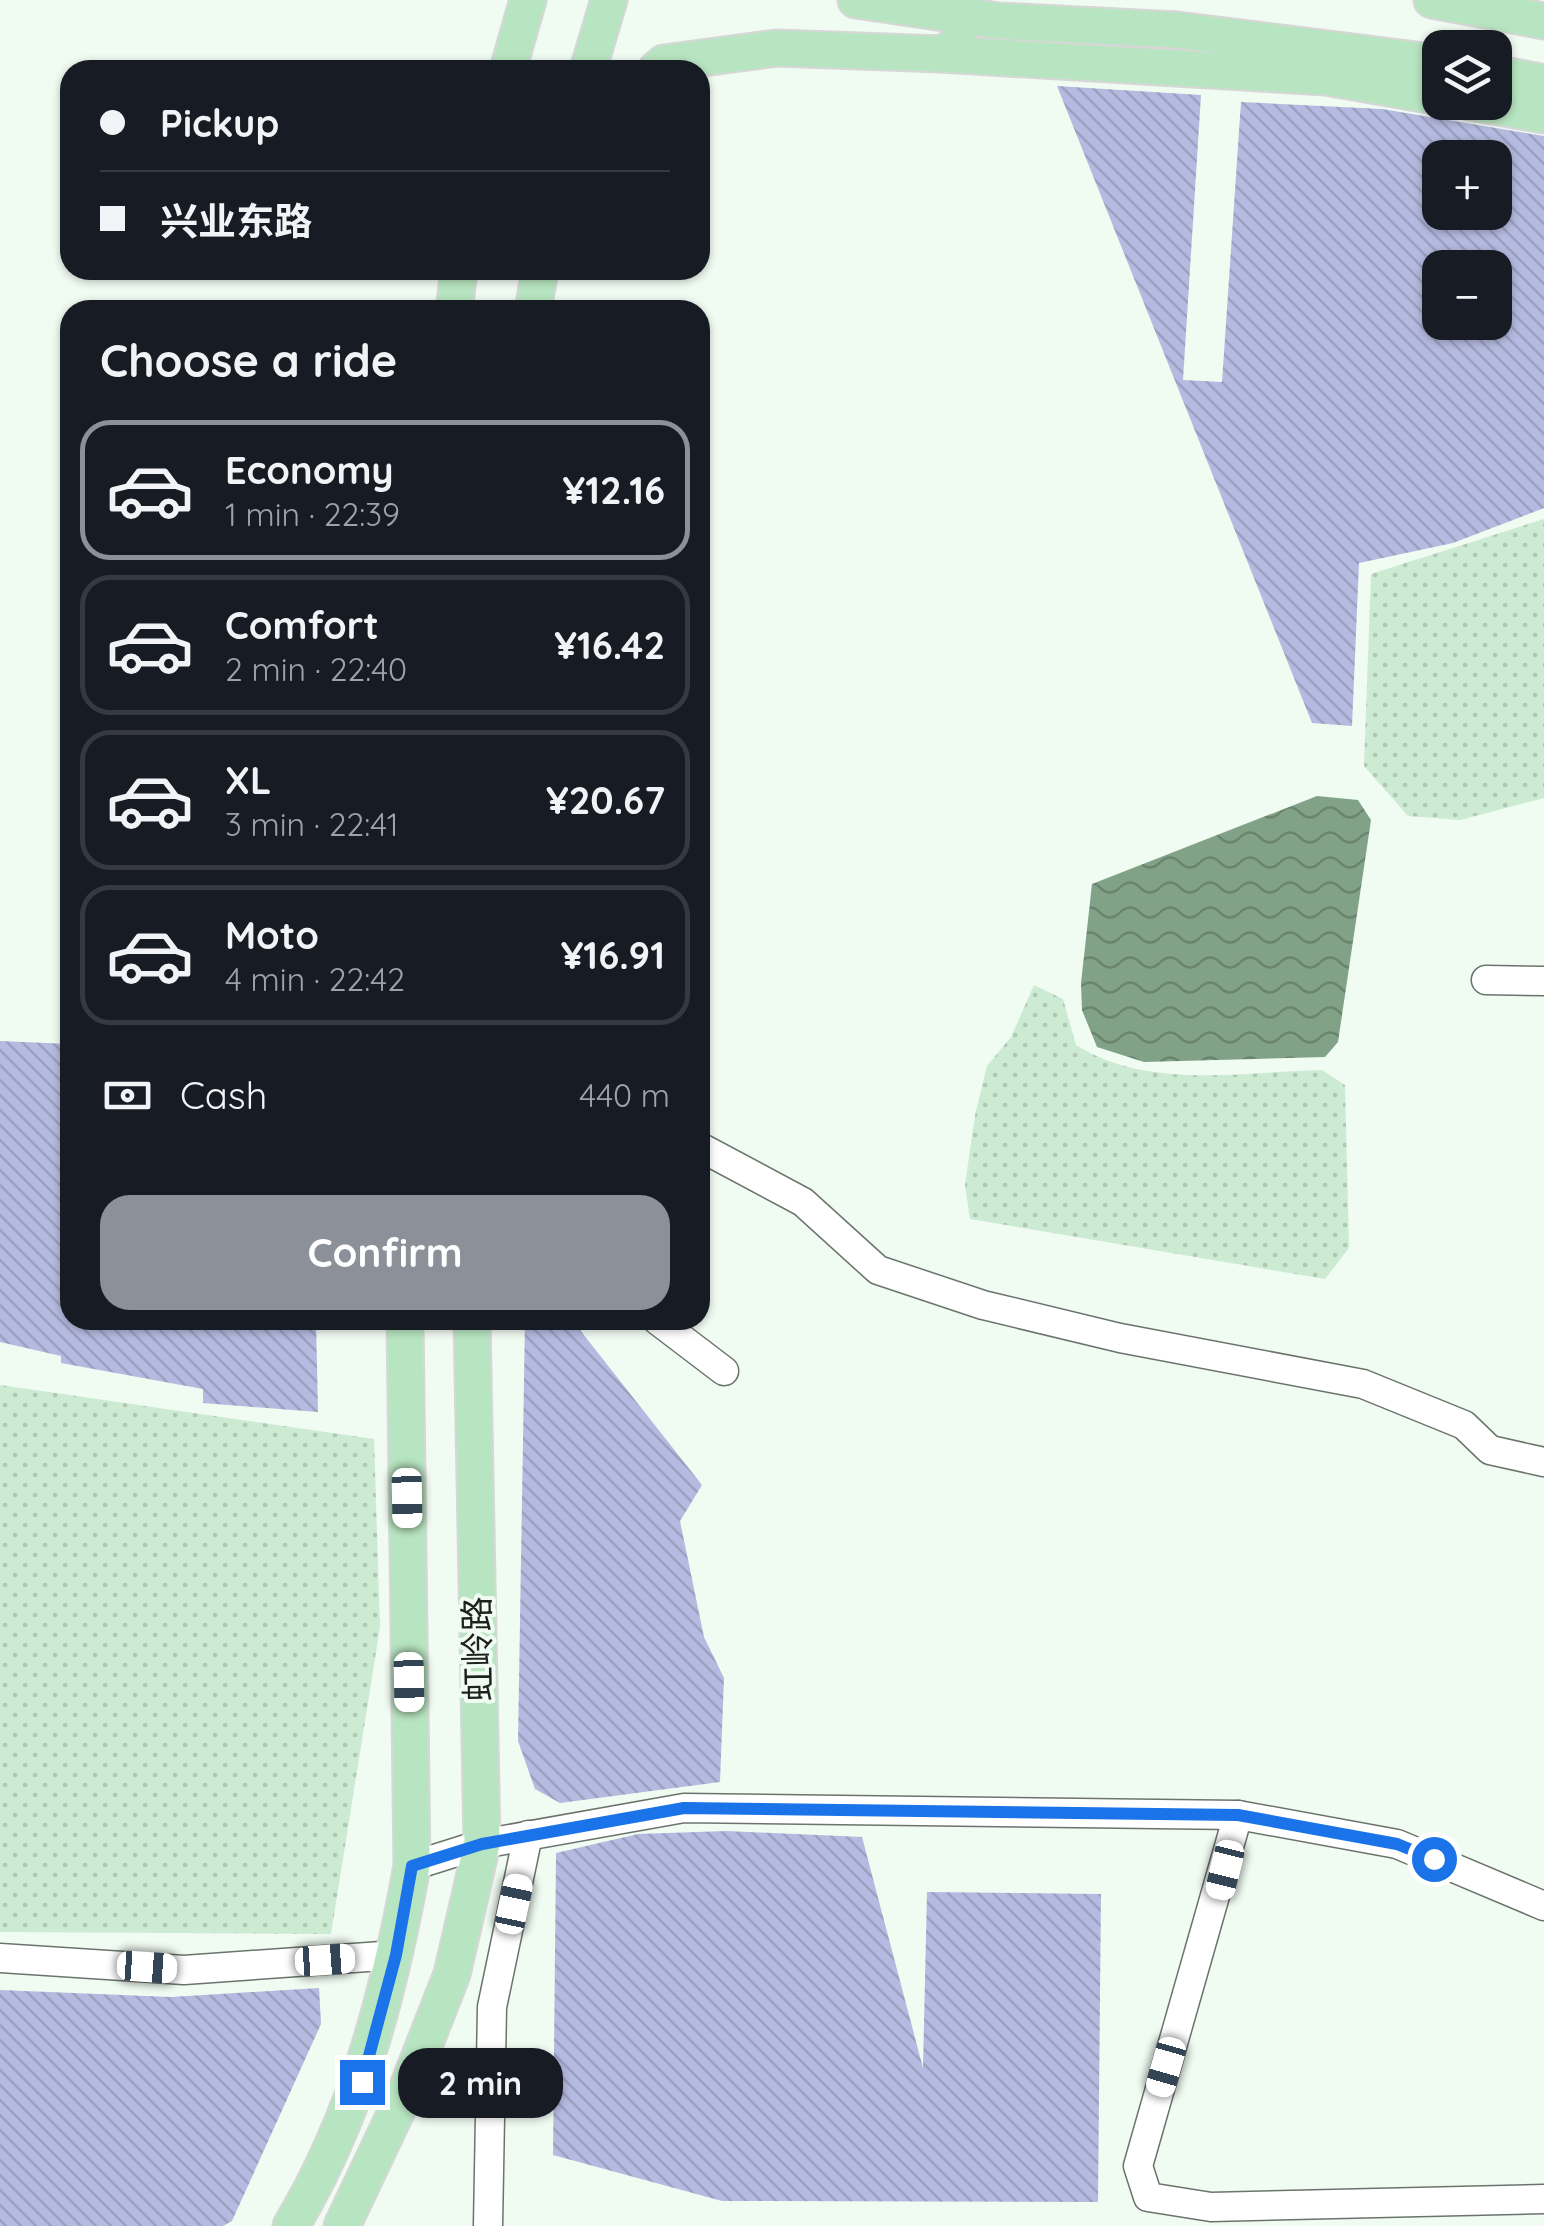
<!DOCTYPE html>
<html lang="en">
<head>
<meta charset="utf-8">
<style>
  :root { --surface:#171b24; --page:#20242c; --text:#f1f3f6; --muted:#9ea1a6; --line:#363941; --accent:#8c9099 }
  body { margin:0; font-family:Quicksand,"Noto Sans SC",sans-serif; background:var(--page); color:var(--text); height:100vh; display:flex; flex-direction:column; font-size:38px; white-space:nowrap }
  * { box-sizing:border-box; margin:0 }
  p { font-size:32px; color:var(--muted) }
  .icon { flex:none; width:55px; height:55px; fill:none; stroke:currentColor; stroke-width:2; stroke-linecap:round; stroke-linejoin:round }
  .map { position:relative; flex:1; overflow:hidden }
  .details { position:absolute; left:60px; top:300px; width:650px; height:1030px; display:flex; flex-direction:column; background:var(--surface); border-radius:30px; box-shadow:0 2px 8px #0004 }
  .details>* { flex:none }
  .banner { position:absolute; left:60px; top:60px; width:650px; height:220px; border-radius:30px; box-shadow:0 2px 8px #0004; display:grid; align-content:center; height:220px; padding:0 40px; background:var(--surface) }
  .buttons { position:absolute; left:1422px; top:30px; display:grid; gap:20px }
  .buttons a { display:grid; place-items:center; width:90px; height:90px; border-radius:20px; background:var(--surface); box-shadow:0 2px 8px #0004; font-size:50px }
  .end { position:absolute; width:45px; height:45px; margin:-22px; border:12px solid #1a73e8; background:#fff; box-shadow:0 0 0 5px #fff }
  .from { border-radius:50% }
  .bubble { position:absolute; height:70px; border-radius:30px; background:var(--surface); box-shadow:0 2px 8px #0004; font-size:32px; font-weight:700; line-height:70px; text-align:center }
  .car { position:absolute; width:30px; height:60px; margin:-30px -15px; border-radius:12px; box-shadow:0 0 8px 2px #0007; background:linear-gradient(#fff 24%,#345 0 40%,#fff 0 76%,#345 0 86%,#fff 0) }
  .banner b { display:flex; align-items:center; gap:35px; height:95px; font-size:38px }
  .banner b+b { border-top:2px solid var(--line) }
  .banner i { width:25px; height:25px; background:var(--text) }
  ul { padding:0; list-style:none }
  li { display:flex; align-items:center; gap:30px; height:140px; margin:0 20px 15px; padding:0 20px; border:5px solid var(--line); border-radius:30px }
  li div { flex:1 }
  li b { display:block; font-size:38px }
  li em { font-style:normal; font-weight:700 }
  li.on { border-color:var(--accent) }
  li>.icon { width:90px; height:90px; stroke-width:1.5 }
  h2 { padding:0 40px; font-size:45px; line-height:120px }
  .pay { display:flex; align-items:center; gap:25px; height:110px; padding:0 40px; font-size:38px }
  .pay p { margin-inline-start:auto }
  .primary-button { display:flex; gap:20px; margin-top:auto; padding:20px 40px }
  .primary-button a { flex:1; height:115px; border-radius:30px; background:var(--accent); color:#fff; font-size:40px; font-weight:700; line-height:115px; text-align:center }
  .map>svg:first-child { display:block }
</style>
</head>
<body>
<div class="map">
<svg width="1544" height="2226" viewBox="0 0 1544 2226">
  <defs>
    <pattern id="grass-dots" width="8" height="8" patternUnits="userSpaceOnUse" patternTransform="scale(2.5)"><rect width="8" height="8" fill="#cdebd2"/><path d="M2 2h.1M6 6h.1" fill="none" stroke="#b0c9b4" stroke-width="1.8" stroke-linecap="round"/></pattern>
    <pattern id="water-waves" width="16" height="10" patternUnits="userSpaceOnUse" patternTransform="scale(2.5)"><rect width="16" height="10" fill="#82a287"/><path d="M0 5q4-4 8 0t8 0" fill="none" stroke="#6a846e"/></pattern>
    <pattern id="building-back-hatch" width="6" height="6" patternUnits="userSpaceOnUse" patternTransform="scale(2.5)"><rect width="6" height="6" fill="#b5bbe0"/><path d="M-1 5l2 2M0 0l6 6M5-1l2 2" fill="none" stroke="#9ba0c0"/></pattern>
  </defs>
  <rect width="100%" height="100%" fill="#f0fbf2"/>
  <g fill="url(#grass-dots)">
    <path d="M1544,519V798L1460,820L1408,816L1364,766L1371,574Z"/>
    <path d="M1034,985L1063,999L1076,1045C1147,1090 1241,1072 1322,1070L1345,1085L1349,1248L1325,1279L970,1219L965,1185L975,1115L987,1066L1011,1037Z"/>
    <path d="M0,1385L374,1439L380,1627L331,1934L0,1932Z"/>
  </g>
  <path fill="url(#water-waves)" d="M1317,796L1358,800L1371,820L1338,1042L1325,1057L1144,1062L1097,1047L1082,1010L1081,983L1092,884Z"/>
  <g fill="url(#building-back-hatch)" fill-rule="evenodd">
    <path d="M1057,86L1201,95L1183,380L1222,382L1241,102L1382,109L1544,136V508L1453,543L1359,563L1352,726L1312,723ZM1440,158H1501L1496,212H1440ZM1440,268H1495V322H1440Z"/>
    <path d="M0,1041L70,1044V1320H316L318,1412L203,1403V1389L61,1363V1356L0,1342Z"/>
    <path d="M525,1320H572L702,1485L680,1521L704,1637L724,1678L720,1782L560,1803L535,1789L518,1741Z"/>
    <path d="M727,1831L862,1837L923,2068L927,1892L1101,1894L1098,2202L722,2201L553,2155L556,1853L638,1834Z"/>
    <path d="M319,1988L321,2024L232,2221L223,2226H0V1990L171,1997Z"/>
  </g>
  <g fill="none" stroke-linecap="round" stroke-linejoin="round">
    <g stroke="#6b746c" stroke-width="31">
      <g id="minor">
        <path d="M1486,980L1544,981"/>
        <path d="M700,1147L803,1202L878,1270L983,1305L1120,1338L1363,1384L1464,1425L1490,1450L1544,1462"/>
        <path d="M657,1320L724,1371"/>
        <path d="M1238,1815L1138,2166L1148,2197L1211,2207L1544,2199"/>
        <path d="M412,1866L482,1844L684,1808L1238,1815L1397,1844L1544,1906"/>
        <path d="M0,1958L184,1970L396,1955"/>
        <path d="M488,2226L492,2007L528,1835"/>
      </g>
    </g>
    <g stroke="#d6d7d6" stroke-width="39">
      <g id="major">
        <path d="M856,0L999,21L1177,30L1440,63"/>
        <path d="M1432,0L1544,21"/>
        <path d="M941,54L1326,77L1440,97"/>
        <path d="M508,70L528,0"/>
        <path d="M588,70L609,0"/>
        <path d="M656,70L664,63L777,48L941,54L959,44"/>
        <path d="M1495,73L1544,83"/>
        <path d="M1470,102L1544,115"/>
        <path d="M454,310L459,270"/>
        <path d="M533,310L540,270"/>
        <path d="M291,2226C358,2114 389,1993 412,1866L405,1320"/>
        <path d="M342,2226L407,2089L452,1974L482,1844L472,1320"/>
      </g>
    </g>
    <use href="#minor" stroke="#fff" stroke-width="28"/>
    <use href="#major" stroke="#b8e5c1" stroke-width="35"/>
  </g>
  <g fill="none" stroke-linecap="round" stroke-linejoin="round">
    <path stroke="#1a73e8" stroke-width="12" d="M362,2082L396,1955L412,1866L482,1844L684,1808L1238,1815L1397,1844L1434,1859"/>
  </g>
  <g text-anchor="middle" stroke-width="8" stroke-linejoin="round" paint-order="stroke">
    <g font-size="35" fill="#1e211e" stroke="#f0fbf2">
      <text transform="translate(478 1649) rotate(-91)" y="12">虹岭路</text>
    </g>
  </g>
</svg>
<div class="buttons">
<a><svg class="icon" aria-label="layers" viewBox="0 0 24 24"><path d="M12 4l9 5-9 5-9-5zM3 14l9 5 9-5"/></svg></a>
<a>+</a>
<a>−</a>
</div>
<i class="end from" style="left:1434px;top:1859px"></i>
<i class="end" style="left:362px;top:2082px"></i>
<div class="bubble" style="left:398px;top:2048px;width:165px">2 min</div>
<i class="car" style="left:407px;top:1498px;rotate:179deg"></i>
<i class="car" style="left:409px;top:1682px;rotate:179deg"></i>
<i class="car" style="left:1225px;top:1870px;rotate:194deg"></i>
<i class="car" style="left:514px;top:1904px;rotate:12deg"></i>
<i class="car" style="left:325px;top:1960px;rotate:86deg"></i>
<i class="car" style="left:147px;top:1967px;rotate:94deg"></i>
<i class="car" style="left:1166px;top:2067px;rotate:196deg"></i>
<div class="banner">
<b><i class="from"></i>Pickup</b>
<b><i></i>兴业东路</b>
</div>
<section class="details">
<h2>Choose a ride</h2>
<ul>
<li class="on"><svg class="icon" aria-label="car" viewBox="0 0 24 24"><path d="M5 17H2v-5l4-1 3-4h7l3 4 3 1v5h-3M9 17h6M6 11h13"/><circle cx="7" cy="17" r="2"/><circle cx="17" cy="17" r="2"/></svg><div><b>Economy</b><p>1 min · 22:39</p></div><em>¥12.16</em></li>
<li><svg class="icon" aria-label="car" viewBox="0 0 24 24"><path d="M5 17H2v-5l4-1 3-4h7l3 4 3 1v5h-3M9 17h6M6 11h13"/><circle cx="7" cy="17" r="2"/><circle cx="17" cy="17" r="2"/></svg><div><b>Comfort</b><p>2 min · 22:40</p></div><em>¥16.42</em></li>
<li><svg class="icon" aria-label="car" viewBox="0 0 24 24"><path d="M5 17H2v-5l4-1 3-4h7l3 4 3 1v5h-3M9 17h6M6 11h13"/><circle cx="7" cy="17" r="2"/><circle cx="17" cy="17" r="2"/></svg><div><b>XL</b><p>3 min · 22:41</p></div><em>¥20.67</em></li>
<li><svg class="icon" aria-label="car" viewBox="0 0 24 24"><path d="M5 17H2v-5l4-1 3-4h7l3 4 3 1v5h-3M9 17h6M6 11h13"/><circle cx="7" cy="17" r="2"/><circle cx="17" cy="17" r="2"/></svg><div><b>Moto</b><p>4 min · 22:42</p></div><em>¥16.91</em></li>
</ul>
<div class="pay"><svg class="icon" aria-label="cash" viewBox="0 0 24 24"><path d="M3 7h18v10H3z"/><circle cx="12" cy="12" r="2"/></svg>Cash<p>440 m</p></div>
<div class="primary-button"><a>Confirm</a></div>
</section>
</div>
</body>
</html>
